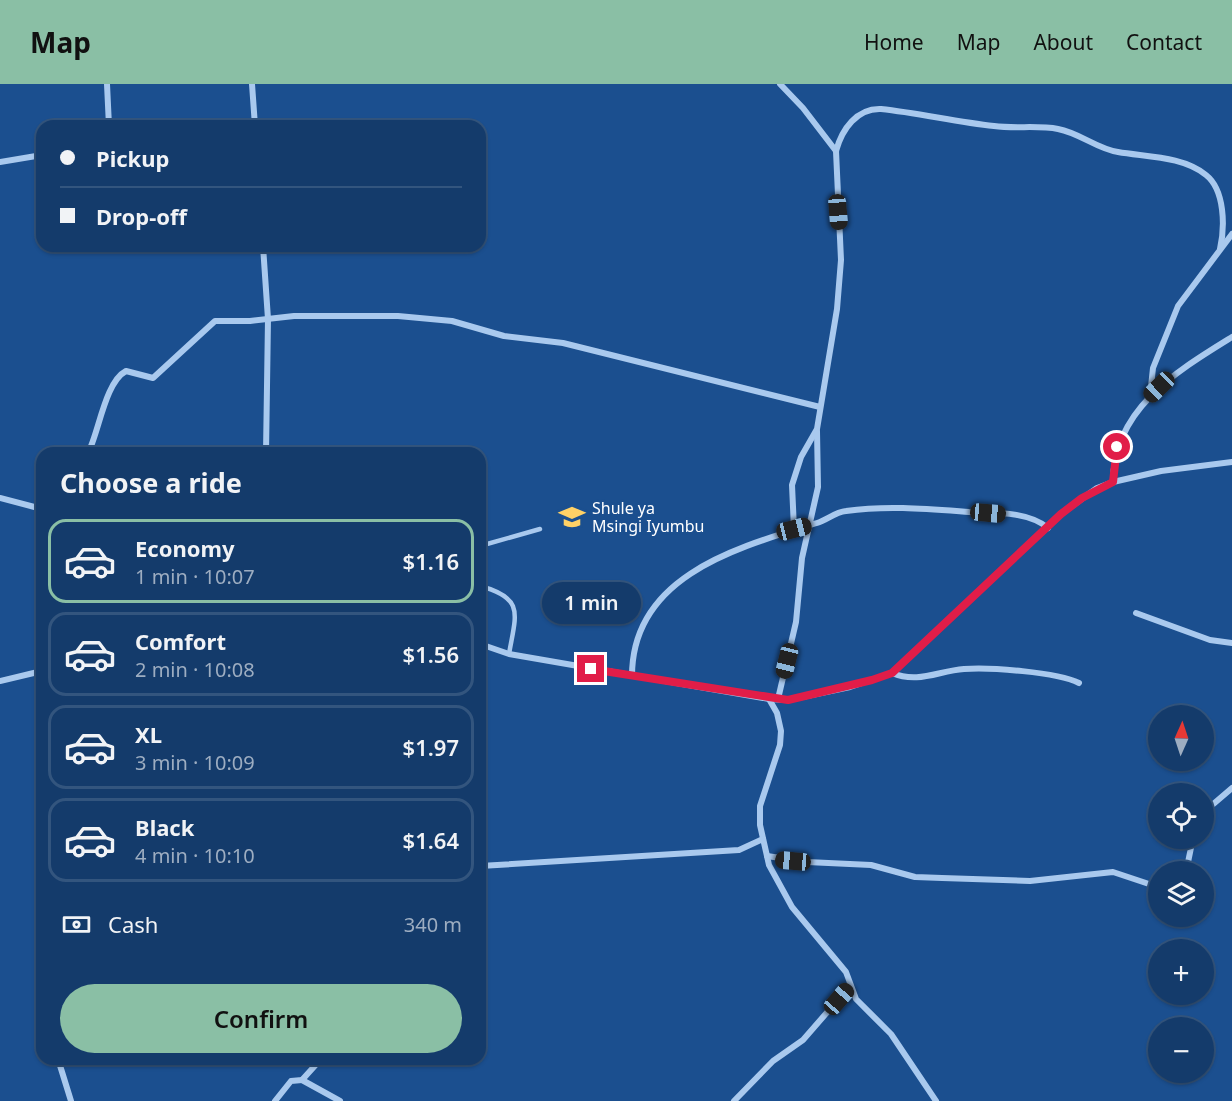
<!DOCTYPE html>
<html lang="en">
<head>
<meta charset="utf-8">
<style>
  :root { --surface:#143b6b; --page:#214673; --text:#f1f3f6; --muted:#9dadc1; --line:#33557e; --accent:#8abfa5 }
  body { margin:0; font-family:"Noto Sans",sans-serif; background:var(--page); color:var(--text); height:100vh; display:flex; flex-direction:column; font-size:22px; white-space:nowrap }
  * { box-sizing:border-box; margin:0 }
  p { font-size:20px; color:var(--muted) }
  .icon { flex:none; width:33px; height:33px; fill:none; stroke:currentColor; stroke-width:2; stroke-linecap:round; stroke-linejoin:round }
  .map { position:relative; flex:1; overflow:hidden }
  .panel { position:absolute; left:36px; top:363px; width:450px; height:618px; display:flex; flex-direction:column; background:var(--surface); border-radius:18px; box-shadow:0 2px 4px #0004,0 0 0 2px var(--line) }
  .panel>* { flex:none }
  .banner { position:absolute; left:36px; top:36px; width:450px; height:132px; border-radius:18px; box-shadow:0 2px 4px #0004,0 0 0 2px var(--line); display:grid; align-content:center; height:132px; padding:0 24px; background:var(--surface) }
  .needle { width:39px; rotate:3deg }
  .buttons { position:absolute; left:1148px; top:621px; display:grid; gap:12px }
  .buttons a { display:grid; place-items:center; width:66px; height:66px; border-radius:50%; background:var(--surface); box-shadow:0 2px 4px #0004,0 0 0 2px var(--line); font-size:30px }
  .end { position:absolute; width:27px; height:27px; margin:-14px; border:8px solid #e11d48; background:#fff; box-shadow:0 0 0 3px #fff }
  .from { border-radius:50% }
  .bubble { position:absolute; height:42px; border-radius:21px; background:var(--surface); box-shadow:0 2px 4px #0004,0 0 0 2px var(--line); font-size:20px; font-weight:600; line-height:42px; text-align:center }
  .car { position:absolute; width:18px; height:36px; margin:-18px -9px; border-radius:8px; box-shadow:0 0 4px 2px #0007; background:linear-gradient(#222 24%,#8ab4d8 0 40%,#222 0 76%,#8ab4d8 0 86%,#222 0) }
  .banner b { display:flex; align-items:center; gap:21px; height:57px; font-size:22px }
  .banner b+b { border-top:2px solid var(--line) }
  .banner i { width:15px; height:15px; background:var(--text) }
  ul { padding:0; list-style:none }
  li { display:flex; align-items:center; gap:18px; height:84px; margin:0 12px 9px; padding:0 12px; border:3px solid var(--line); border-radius:18px }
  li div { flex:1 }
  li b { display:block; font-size:22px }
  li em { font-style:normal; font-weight:600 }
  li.active { border-color:var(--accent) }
  li>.icon { width:54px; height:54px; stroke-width:1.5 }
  h2 { padding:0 24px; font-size:27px; line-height:72px }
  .pay { display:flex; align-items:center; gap:15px; height:66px; padding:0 24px; font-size:22px }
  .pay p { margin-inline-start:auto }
  .primary-button { display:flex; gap:12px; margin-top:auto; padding:12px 24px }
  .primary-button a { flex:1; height:69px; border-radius:36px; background:var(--accent); color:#111; font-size:24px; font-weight:600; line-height:69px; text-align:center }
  header { display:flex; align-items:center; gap:36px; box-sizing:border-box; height:84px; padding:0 30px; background:var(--accent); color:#111 }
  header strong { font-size:28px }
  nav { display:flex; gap:33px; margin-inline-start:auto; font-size:21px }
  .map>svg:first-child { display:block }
</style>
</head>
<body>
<header>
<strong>Map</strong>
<nav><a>Home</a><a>Map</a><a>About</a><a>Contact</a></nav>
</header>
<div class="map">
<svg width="1232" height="1017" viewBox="0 0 1232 1017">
  <rect width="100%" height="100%" fill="#1b4f8f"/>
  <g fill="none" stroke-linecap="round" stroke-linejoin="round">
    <g stroke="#a9c9ee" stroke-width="4.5">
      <path d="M480,462L540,445"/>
      <path d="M480,502C525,514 516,530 509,570"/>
    </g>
    <g stroke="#a9c9ee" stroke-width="6">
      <path d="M107,0L109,42"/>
      <path d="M252,0L255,42"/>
      <path d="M780,0L803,24L836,67"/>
      <path d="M0,78L42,71"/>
      <path d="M263,162L268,235L266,369"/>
      <path d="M1150,312L1153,284L1178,222L1232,150"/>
      <path d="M88,369C99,348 105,298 126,287L153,294L215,237H250L294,232H398L452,237L504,252L563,259L820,323"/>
      <path d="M1113,398C1113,325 1177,287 1232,253"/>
      <path d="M0,414L42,425"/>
      <path d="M794,445L792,401L801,373L817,345L837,225L841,176L836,67C842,45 857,24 881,25C919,29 956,38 994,42C1015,45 1038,41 1058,45C1080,49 1097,65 1118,68C1146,73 1183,72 1206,91C1225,106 1225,143 1220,165"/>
      <path d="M1136,529L1210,556L1232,559"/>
      <path d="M480,560L509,570L769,615L788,616L850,603L892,589L1061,430L1097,404L1113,398L1161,387L1232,378"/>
      <path d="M892,589C918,600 938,587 964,585C989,583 1057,588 1079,599"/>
      <path d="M632,592C632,491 739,463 817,439C827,436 835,428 846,427C887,421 929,425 969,428C994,429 1028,427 1048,444"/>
      <path d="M0,597L42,587"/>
      <path d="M769,615L777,629L781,647L780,661L760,722V741L769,781L792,823L846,888L856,915L891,950L936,1017"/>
      <path d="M778,615L796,538L802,474L818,403L817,347"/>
      <path d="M1203,734L1211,722L1232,704"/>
      <path d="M767,772L807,778L871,781L915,793L942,794L1030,797L1113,788L1158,803"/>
      <path d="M480,782L739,766L763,755"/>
      <path d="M1186,788L1193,754"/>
      <path d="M58,975L71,1017"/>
      <path d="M302,996L340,1017"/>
      <path d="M275,1017L291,997L302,996L321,975"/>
      <path d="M734,1017L773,977L803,956L850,902"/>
    </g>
  </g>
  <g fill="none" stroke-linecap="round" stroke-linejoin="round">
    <path stroke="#e11d48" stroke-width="8" d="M591,585L788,616L872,596L892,589L1061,430L1082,414L1113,398L1117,363"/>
  </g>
  <defs>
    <g id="school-bare" transform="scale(2.07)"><path d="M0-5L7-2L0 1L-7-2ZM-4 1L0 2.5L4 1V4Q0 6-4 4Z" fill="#ffd166" stroke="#1b4f8f" stroke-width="2.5" paint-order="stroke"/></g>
  </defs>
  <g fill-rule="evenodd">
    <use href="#school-bare" x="572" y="433"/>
  </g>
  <g text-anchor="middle" stroke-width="4.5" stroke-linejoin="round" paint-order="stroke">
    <g font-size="16" fill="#fff" stroke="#1b4f8f" text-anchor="start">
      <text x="592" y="430">Shule ya<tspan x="592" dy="18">Msingi Iyumbu</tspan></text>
    </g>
  </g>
</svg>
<div class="buttons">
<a><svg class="needle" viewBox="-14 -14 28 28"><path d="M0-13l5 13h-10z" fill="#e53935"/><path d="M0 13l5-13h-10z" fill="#9dadc1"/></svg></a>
<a><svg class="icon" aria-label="locate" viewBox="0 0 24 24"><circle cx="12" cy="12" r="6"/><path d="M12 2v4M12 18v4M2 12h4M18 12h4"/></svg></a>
<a><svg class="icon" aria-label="layers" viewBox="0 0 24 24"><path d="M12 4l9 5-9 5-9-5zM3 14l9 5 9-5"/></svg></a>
<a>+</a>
<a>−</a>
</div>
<i class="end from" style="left:1117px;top:363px"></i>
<i class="end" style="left:591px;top:585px"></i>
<div class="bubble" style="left:542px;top:498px;width:99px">1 min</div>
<i class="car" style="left:838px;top:128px;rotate:175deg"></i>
<i class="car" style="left:1159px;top:303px;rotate:226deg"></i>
<i class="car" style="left:988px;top:429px;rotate:95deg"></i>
<i class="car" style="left:794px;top:445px;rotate:76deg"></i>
<i class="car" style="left:787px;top:577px;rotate:194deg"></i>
<i class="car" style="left:793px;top:777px;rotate:275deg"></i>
<i class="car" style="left:839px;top:915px;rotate:41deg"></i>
<div class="banner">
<b><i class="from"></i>Pickup</b>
<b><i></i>Drop-off</b>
</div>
<section class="panel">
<h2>Choose a ride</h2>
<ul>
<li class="active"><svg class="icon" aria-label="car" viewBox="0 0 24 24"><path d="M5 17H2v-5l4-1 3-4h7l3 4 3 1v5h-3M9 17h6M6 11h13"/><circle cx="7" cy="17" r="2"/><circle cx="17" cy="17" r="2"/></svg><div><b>Economy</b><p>1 min · 10:07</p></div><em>$1.16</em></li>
<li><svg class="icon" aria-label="car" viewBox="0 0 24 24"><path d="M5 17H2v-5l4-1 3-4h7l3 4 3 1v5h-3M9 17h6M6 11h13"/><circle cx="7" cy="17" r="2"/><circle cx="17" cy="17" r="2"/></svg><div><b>Comfort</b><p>2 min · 10:08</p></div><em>$1.56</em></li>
<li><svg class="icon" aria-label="car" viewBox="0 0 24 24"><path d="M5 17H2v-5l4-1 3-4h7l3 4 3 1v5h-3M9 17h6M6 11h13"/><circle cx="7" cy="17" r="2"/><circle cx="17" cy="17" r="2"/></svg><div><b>XL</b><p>3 min · 10:09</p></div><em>$1.97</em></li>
<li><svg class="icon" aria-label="car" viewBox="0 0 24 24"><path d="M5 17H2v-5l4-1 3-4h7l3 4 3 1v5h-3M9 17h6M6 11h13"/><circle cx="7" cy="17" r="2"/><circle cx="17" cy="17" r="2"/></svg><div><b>Black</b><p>4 min · 10:10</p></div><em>$1.64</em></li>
</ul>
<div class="pay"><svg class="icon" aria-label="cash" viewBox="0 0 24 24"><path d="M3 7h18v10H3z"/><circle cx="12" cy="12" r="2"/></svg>Cash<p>340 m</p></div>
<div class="primary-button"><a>Confirm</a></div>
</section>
</div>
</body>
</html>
